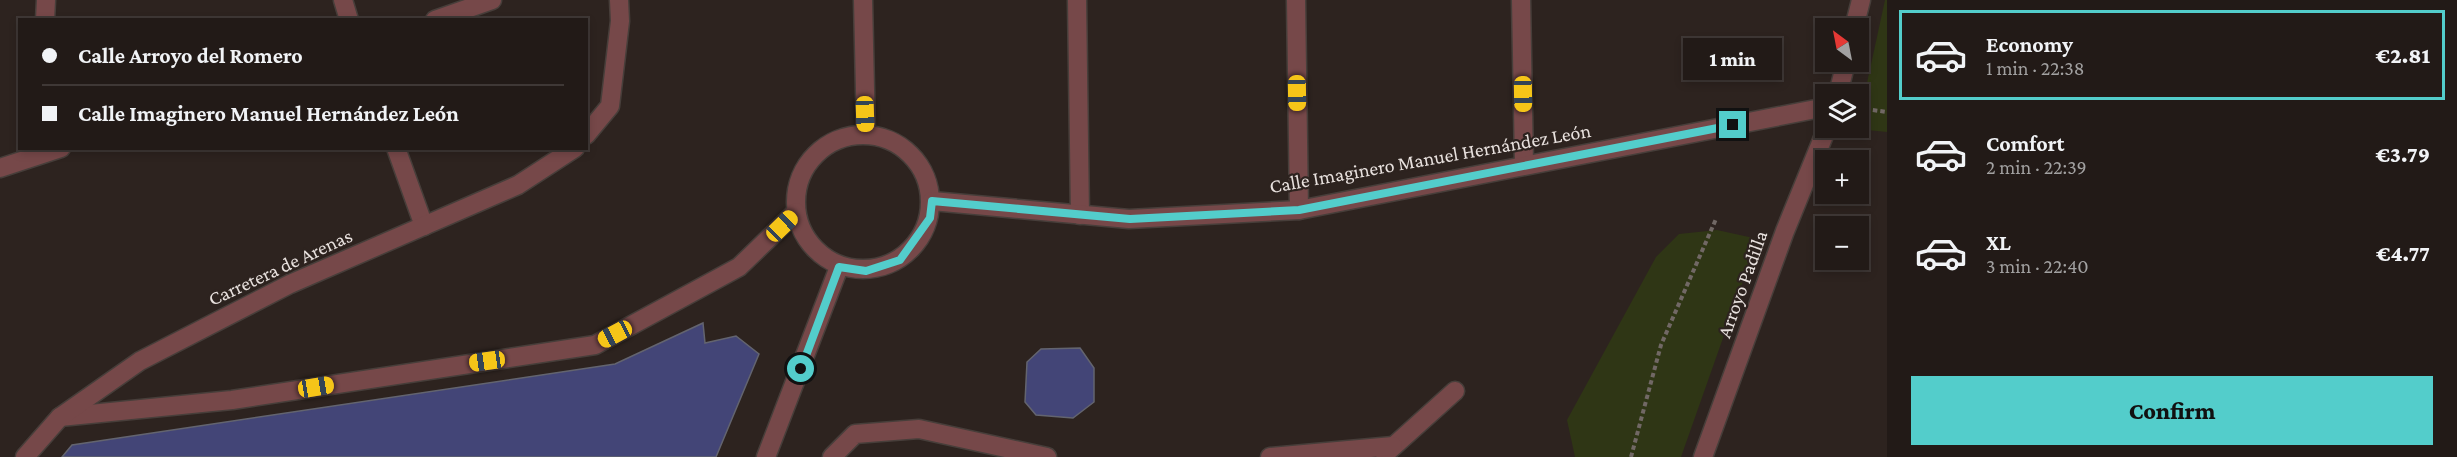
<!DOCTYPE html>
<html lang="en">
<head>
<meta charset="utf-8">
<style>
  :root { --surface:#221a17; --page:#2e2724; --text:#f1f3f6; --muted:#a2a1a1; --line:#3f3836; --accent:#53cdcb }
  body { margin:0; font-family:"Crimson Pro",serif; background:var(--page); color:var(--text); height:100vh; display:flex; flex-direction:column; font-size:22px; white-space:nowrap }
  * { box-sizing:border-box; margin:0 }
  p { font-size:20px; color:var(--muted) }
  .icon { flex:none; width:33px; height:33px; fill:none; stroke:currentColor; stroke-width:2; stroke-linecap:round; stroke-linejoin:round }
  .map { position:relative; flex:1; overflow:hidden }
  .panel { display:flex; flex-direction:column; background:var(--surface); width:570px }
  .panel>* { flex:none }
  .top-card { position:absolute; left:18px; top:18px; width:570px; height:132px; border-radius:0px; box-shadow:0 3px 9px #0003,0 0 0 2px var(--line); display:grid; align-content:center; height:132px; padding:0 24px; background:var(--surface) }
  .needle { width:39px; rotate:328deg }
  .buttons { position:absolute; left:1815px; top:18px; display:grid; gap:12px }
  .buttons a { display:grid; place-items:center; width:54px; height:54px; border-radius:0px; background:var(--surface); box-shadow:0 3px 9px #0003,0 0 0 2px var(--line); font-size:30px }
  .end { position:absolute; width:27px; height:27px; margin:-14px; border:8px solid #53cdcb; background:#111; box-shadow:0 0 0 3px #111 }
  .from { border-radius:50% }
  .bubble { position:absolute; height:42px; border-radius:0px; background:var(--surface); box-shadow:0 3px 9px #0003,0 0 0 2px var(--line); font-size:20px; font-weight:800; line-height:42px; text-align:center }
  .car { position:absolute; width:18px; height:36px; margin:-18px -9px; border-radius:8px; box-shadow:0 0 4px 2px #0007; background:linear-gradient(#f5c518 24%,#345 0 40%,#f5c518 0 76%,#345 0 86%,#f5c518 0) }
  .top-card b { display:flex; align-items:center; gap:21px; height:57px; font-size:22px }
  .top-card b+b { border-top:2px solid var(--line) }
  .top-card i { width:15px; height:15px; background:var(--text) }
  ul { padding:10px 0 0; list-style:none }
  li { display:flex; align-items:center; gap:18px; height:90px; margin:0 12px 9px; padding:0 12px; border:3px solid transparent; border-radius:0px }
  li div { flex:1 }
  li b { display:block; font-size:22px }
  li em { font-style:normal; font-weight:800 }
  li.on { border-color:var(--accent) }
  li>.icon { width:54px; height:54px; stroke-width:1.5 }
  .primary-button { display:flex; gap:12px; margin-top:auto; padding:12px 24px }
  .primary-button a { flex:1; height:69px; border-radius:0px; background:var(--accent); color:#111; font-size:24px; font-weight:800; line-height:69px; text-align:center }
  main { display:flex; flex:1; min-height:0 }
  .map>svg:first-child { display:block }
</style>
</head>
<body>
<main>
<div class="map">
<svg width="1887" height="457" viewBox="0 0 1887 457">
  <rect width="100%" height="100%" fill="#2d231f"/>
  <g fill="#2f3615">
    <path d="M1885,0H1887V132L1857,129Z"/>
    <path d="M1717,230L1758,239L1681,457H1575L1567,420L1656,257L1679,234Z"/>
  </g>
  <g fill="#434577" stroke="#63646f" stroke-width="1.5">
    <path d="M703,323L705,343L736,336L759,354L716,457H62L72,445L615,364Z"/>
    <path d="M1080,348L1094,368V402L1073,418L1036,415L1025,402L1027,362L1041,349Z"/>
  </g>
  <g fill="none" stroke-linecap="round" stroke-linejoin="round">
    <g stroke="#473e3a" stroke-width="21">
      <g id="minor">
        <path d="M343,0L349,20"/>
        <path d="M863,0L866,134"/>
        <path d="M1077,0L1080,215"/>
        <path d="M1296,0L1299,210"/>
        <path d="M1521,0L1524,164"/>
        <path d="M45,20L46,0"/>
        <path d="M435,20L492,0"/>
        <path d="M1854,28L1861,0"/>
        <path d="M1838,94L1846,62"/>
        <circle cx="863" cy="202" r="67"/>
        <path d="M396,148L424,226"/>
        <path d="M0,168L61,148"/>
        <path d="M932,201L1129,219L1299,210L1826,107"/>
        <path d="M60,417L232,400L595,345L739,267L796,212"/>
        <path d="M1385,454L1455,391"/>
        <path d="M766,457L839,267"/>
        <path d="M832,457L855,434L919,429L1047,457"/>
        <path d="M1270,457L1393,446"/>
        <path d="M1703,457L1785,231L1827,128"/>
      </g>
    </g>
    <g stroke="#473e3a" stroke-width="21">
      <g id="tertiary">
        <path d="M586,135L610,106L620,21L619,0"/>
        <path d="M25,457L60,417L140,361L290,284L518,185L575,148"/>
      </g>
    </g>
    <g stroke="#716865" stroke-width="4" stroke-dasharray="4.5 3" stroke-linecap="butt">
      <path d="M1858,108L1887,112"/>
      <path d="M1631,457L1661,345L1716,219"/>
    </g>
    <use href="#minor" stroke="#764849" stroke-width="18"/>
    <use href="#tertiary" stroke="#764849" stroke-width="18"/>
  </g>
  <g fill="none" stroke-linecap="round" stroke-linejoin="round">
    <path stroke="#53cdcb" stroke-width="8" d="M801,369L839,267L866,271L900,260L930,218L932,201L1130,219L1299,210L1733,125"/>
  </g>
  <g text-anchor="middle" stroke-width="4.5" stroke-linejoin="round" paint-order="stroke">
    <g font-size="20" fill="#e8e1de" stroke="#2d231f">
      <text transform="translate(1430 158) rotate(-10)" y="7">Calle Imaginero Manuel Hernández León</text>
      <text transform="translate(280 267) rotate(-25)" y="7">Carretera de Arenas</text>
      <text transform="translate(1742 284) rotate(-70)" y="7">Arroyo Padilla</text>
    </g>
  </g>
</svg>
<div class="buttons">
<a><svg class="needle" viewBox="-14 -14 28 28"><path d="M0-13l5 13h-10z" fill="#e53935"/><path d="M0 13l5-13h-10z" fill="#a2a1a1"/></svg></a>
<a><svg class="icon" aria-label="layers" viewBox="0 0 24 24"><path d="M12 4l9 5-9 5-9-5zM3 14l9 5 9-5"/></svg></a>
<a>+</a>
<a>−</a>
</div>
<i class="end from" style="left:801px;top:369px"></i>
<i class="end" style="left:1733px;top:125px"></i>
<div class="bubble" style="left:1683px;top:38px;width:99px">1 min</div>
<i class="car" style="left:1297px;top:93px;rotate:179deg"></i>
<i class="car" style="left:1523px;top:94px;rotate:179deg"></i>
<i class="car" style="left:865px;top:114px;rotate:178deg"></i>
<i class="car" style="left:782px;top:226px;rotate:46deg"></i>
<i class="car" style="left:615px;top:334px;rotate:242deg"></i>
<i class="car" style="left:487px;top:361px;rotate:262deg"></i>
<i class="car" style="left:316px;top:387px;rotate:81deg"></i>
<div class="top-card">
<b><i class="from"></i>Calle Arroyo del Romero</b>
<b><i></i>Calle Imaginero Manuel Hernández León</b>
</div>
</div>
<section class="panel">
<ul>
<li class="on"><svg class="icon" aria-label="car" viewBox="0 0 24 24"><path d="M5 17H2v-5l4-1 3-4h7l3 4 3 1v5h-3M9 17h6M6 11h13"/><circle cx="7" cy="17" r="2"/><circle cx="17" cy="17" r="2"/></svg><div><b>Economy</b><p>1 min · 22:38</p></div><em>€2.81</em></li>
<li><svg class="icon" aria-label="car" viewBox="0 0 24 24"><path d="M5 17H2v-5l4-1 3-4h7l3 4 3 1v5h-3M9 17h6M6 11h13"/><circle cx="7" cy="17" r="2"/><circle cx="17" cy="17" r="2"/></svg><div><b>Comfort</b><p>2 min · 22:39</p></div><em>€3.79</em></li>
<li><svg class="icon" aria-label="car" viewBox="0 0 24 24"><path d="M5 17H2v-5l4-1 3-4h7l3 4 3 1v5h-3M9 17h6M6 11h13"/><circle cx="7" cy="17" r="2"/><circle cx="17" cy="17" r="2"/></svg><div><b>XL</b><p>3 min · 22:40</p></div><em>€4.77</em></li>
</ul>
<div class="primary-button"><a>Confirm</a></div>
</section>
</main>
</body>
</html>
